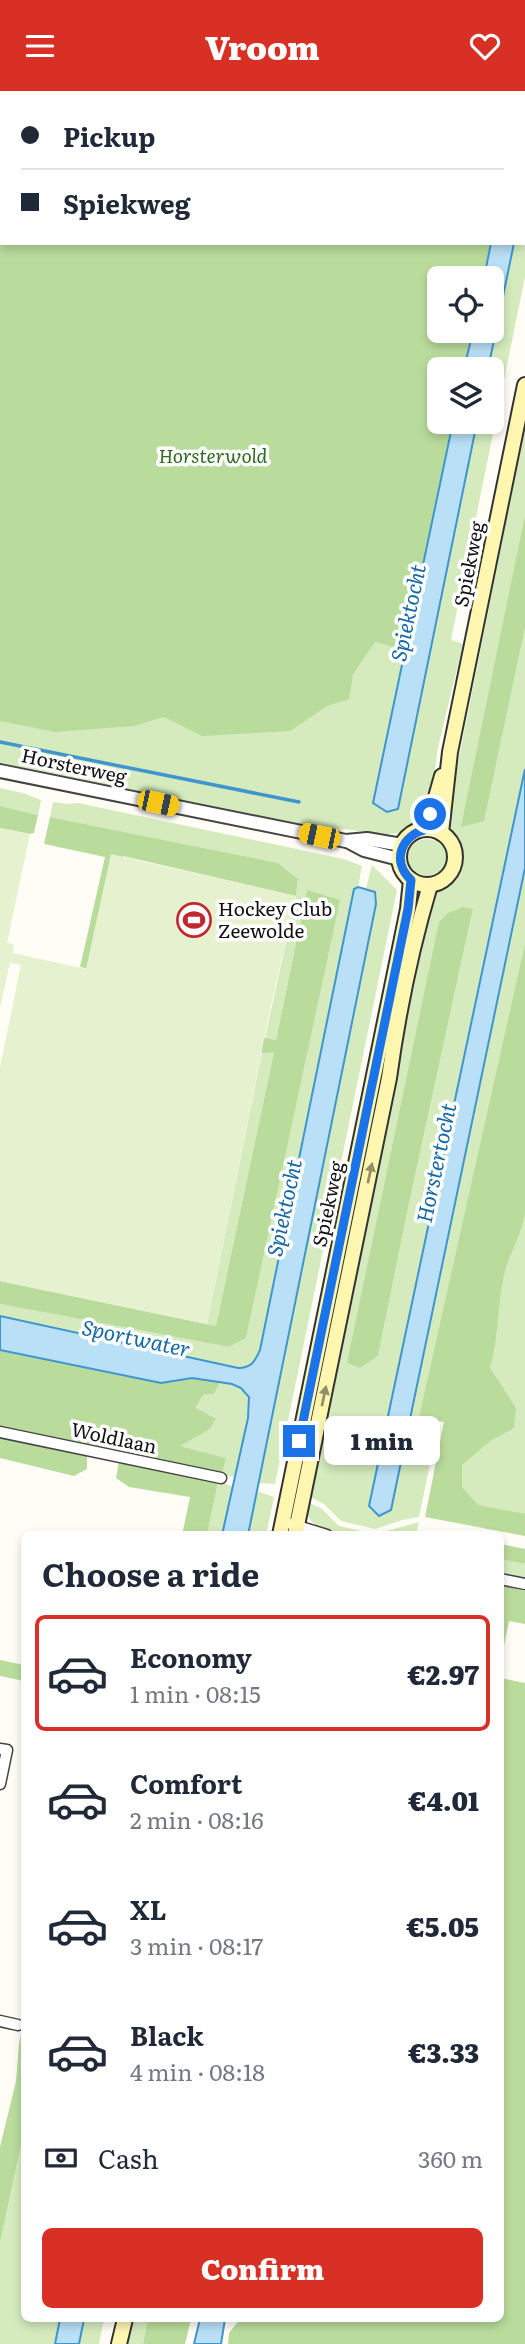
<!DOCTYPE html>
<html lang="en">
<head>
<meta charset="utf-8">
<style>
  :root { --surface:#fff; --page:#f6f6f7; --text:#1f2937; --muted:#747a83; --line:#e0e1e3; --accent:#d93025 }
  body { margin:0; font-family:Literata,serif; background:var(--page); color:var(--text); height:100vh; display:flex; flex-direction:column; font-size:26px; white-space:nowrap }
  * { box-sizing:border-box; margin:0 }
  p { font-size:23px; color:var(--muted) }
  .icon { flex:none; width:38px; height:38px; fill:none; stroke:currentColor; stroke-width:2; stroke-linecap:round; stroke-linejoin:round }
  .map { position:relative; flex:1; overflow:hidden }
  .panel { position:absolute; left:21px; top:1440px; width:483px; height:791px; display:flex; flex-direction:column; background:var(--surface); border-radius:10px; box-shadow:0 4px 10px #0003 }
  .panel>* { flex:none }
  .hud { position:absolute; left:0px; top:0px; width:525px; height:154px; box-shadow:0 4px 10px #0003; display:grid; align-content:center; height:154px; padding:0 21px; background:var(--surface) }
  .fabs { position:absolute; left:427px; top:175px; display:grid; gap:14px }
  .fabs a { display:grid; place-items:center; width:77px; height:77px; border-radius:10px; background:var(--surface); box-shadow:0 4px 10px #0003; font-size:35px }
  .end { position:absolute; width:32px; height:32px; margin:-16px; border:9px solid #1a73e8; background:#fff; box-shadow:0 0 0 4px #fff }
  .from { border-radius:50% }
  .bubble { position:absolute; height:49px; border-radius:10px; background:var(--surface); box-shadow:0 4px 10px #0003; font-size:23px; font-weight:800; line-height:49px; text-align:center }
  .car { position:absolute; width:21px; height:42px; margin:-21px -10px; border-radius:9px; box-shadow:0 0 5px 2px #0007; background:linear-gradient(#f5c518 24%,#345 0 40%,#f5c518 0 76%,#345 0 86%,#f5c518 0) }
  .hud b { display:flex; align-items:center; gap:24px; height:66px; font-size:26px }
  .hud b+b { border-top:2px solid var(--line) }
  .hud i { width:18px; height:18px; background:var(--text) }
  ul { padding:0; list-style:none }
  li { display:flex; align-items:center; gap:21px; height:116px; margin:0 14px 10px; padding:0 7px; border:4px solid transparent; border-radius:10px }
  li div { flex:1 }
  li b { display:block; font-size:26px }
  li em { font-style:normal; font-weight:800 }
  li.on { border-color:var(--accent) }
  li>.icon { width:63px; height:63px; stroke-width:1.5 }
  h2 { padding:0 21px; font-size:32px; line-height:84px }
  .pay { display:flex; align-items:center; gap:18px; height:77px; padding:0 21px; font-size:26px }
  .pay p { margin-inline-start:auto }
  .action { display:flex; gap:14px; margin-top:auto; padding:14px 21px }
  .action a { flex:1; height:80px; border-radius:10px; background:var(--accent); color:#fff; font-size:28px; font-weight:800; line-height:80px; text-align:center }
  header { display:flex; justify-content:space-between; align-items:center; height:91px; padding:0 21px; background:var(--accent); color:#fff; font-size:32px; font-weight:800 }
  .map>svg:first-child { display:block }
</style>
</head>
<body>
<header><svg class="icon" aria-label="menu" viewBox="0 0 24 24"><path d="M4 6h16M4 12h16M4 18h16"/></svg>Vroom<svg class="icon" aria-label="heart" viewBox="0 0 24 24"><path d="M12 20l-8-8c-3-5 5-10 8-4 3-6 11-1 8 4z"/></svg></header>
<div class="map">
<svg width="525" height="2253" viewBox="0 0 525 2253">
  <rect width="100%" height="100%" fill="#fffdf5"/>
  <g fill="#d5ebbd" fill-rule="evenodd">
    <path d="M0,0L517,2H2V152L439,187V331L393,556L405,559L373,712L385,720L398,718L477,331H492V278H488L514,152H523L525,97V186L451,549L463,553C455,587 446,622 438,657C434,678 435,707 423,725C414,739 402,743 387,743L279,731L0,673Z"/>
    <path d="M525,337V424L484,729L525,537V678L369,1414L379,1425L391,1419L525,777V852L420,1327L439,1329L419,1426L402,1429L375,1438L341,1430L324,1413L306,1404L403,914L434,801C455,789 467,776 457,751C453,742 449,737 447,726ZM473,819L408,1117L378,1265L360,1277L347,1272Z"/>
    <path d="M0,697L23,702L41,709L38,724L0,715Z"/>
    <path d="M53,711L69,713L78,712L344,768L362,775L358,796L354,799L260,1259C255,1270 252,1277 238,1277L0,1225V1213L229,1256L246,1247L318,908L307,799L276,949L265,947L296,805L298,788L278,772L50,726Z"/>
    <circle cx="427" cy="768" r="20"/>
    <path d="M372,774L397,799L275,1393L258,1392L376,813L375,801L366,797Z"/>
    <path d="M525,924V1426L472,1415L456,1403L442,1357L444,1330Z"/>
    <path d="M262,961H274L216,1235L207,1233Z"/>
    <path d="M220,1291L241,1296L249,1305L248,1327L234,1386L222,1384L226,1367L179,1355L209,1338L216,1329L196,1318L203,1304L214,1303Z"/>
    <path d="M218,1391L232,1395L222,1444H207Z"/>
    <path d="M257,1400L274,1406L266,1444H248Z"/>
    <path d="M307,1411L321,1417L339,1435L375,1443L419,1431L416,1444C390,1444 299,1455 307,1411Z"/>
    <path d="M501,1468L525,1473V1486L501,1482Z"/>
    <path d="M24,2040V2228H60L55,2253H0V2152Z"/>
    <path d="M84,2228H104L99,2253H79Z"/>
    <path d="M131,2228H148L143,2253H125Z"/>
  </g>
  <g fill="#b9dc9c">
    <path d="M0,0H523L2,2V152H491L484,187H439V240H473L464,278H439V331H453L405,559L375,551L353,583L349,608L327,615L290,640L202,645L164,626L134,635L55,641L0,630Z"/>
    <path d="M525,424V537L484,730L461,736Z"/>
    <path d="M0,715L38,724L34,742L30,743L0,737Z"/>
    <path d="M50,726L278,772L298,788L296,805L123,765L95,879L80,876L105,766L44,753Z"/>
    <path d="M307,799L340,809L246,1247L229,1256L0,1213V1190L216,1235L274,961L264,962L102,931L105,915L276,949Z"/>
    <path d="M463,816L473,818L408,1117L378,1265L360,1277L347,1272L439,831L448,822Z"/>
    <path d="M525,852V1121C522,1144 509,1162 504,1184C497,1215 499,1246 490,1277L516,1317L514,1337L490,1350L462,1374V1396L478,1414L525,1423V1445L425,1426L444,1331L419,1327Z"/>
    <path d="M0,1259L160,1292L192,1287L220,1291L214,1303L203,1304L196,1317L216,1328L210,1338L180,1355L226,1367L222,1384L0,1338Z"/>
    <path d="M0,1346L87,1363V1378L74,1385L0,1367Z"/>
    <path d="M119,1370L218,1391L207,1444H182L190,1406L129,1396L116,1387Z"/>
    <path d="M501,1453L525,1458V1473L501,1468Z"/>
    <path d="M501,1494L525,1500V1533L509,1530L501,1569Z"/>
    <path d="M0,1569L24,1574V1590L0,1585Z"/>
    <path d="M501,1587L525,1592V2253H228L229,2242L240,2228H500Z"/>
    <path d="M24,1929V2040L0,2152V2056L16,1990L19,1953Z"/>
    <path d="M148,2228H191L185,2253H143Z"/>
  </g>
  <path fill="#e6f2cf" d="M0,737L30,743L7,852L14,853L13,862L86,878L111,763L296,805L271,914L207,1233L0,1190V976L21,874L10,872L0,917Z"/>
  <g fill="#b9e0f7" stroke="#3f96cf" stroke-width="2">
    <path d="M491,152H514L488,278H464L473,240H492V187H484Z"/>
    <path d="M453,331H477L398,718L387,721L373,712Z"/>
    <path d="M525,678V777L391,1419L379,1425L369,1415Z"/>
    <path d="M358,796L375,801L376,813L248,1444H222L248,1327L249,1306L241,1297L232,1293L192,1287L161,1292L0,1259V1225L238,1277C252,1277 255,1270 260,1259L354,798Z"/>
    <path d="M60,2228H84L79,2253H55Z"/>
    <path d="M200,2228H225L221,2253H194Z"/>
  </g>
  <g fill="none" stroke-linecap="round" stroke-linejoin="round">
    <path stroke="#3f96cf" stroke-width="3.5" d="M0,651L299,711"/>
    <g stroke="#444" stroke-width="13">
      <g id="minor">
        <path d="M0,1341L221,1387"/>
        <path d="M291,1433L327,1444"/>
        <path d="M500,1488L525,1493"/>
        <path d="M0,1658L7,1659L0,1693"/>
        <path d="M0,1930L18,1934"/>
      </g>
    </g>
    <g stroke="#444" stroke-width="16">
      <g id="tertiary">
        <path d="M0,680L346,750L367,748L402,754"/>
        <path d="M347,750L364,759L399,768"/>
      </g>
    </g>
    <g stroke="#333" stroke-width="18">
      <g id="secondary">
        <path d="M427,738L442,685"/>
        <circle cx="427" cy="766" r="28"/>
        <path d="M441,742L450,661L525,294"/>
        <path d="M280,1444L408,818L411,789"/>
        <path d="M295,1444L389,987C398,921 411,858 430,794"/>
        <path d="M119,2253L125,2228"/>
      </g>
    </g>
    <use href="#minor" stroke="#fff" stroke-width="10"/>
    <use href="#tertiary" stroke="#fff" stroke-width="12"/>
    <use href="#secondary" stroke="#fff6b0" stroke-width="14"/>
  </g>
  <defs><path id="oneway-solid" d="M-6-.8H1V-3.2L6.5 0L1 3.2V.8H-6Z" transform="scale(1.75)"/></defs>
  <g fill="#948f68">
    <use href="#oneway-solid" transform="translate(370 1082) rotate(-78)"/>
    <use href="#oneway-solid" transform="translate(324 1305) rotate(-78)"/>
  </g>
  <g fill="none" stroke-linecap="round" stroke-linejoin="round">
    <path stroke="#1a73e8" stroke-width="9" d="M299,1350L408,818L411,789C391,770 401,744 427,738L430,723"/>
  </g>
  <defs>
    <g id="stadium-ring" transform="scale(1.75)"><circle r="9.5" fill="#fff" stroke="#c4262e" stroke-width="1.5"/><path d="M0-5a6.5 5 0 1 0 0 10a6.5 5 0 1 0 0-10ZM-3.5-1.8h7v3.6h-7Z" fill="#c4262e"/></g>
  </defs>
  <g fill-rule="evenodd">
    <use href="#stadium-ring" x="194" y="829"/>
  </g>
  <g text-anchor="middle" stroke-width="7" stroke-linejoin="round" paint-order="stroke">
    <g font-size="19" font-style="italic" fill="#2f6b1f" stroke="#fff">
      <text x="213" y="372">Horsterwold</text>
    </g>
    <g font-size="19" fill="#111" stroke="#fff">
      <text transform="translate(469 473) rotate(-79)" y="7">Spiekweg</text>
      <text transform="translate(74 675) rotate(12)" y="7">Horsterweg</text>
      <text transform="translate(328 1113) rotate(-78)" y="7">Spiekweg</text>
      <text transform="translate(114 1347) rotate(12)" y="7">Woldlaan</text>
    </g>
    <g font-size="19" fill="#111" stroke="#fff" text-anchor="start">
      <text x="218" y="825">Hockey Club<tspan x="218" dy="22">Zeewolde</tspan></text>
    </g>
    <g font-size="21" font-style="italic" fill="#1768a6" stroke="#fff">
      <text transform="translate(409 522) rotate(-78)" y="7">Spiektocht</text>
      <text transform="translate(437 1072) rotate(-78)" y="7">Horstertocht</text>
      <text transform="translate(285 1117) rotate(-78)" y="7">Spiektocht</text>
      <text transform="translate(136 1248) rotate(12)" y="7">Sportwater</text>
    </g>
  </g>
</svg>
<div class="fabs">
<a><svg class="icon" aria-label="locate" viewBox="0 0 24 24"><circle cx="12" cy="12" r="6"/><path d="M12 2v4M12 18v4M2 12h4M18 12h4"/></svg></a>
<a><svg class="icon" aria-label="layers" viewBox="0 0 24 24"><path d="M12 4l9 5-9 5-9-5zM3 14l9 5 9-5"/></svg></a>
</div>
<i class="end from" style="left:430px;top:723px"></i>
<i class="end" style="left:299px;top:1350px"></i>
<div class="bubble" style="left:324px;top:1325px;width:116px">1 min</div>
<i class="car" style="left:158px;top:712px;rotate:102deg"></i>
<i class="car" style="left:319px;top:745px;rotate:282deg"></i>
<div class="hud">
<b><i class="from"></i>Pickup</b>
<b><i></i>Spiekweg</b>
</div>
<section class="panel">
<h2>Choose a ride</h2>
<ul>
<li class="on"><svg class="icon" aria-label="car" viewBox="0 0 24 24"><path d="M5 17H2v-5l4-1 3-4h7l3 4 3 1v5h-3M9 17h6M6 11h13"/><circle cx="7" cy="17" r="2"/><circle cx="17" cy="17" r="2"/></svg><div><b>Economy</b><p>1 min · 08:15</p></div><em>€2.97</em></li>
<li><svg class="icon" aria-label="car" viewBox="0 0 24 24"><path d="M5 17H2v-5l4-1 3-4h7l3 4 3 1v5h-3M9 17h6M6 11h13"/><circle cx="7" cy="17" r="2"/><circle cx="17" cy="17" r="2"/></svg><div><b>Comfort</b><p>2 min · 08:16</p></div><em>€4.01</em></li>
<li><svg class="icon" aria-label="car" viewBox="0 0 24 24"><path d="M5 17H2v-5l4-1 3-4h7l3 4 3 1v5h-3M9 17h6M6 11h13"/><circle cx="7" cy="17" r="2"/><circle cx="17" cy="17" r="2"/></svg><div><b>XL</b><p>3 min · 08:17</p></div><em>€5.05</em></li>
<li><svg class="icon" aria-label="car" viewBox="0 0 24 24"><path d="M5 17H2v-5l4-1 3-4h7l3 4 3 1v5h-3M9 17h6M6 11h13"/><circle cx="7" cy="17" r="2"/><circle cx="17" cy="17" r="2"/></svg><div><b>Black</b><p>4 min · 08:18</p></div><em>€3.33</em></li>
</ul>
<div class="pay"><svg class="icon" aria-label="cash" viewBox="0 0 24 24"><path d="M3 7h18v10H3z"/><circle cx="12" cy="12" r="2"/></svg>Cash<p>360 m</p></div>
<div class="action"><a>Confirm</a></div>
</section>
</div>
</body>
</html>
